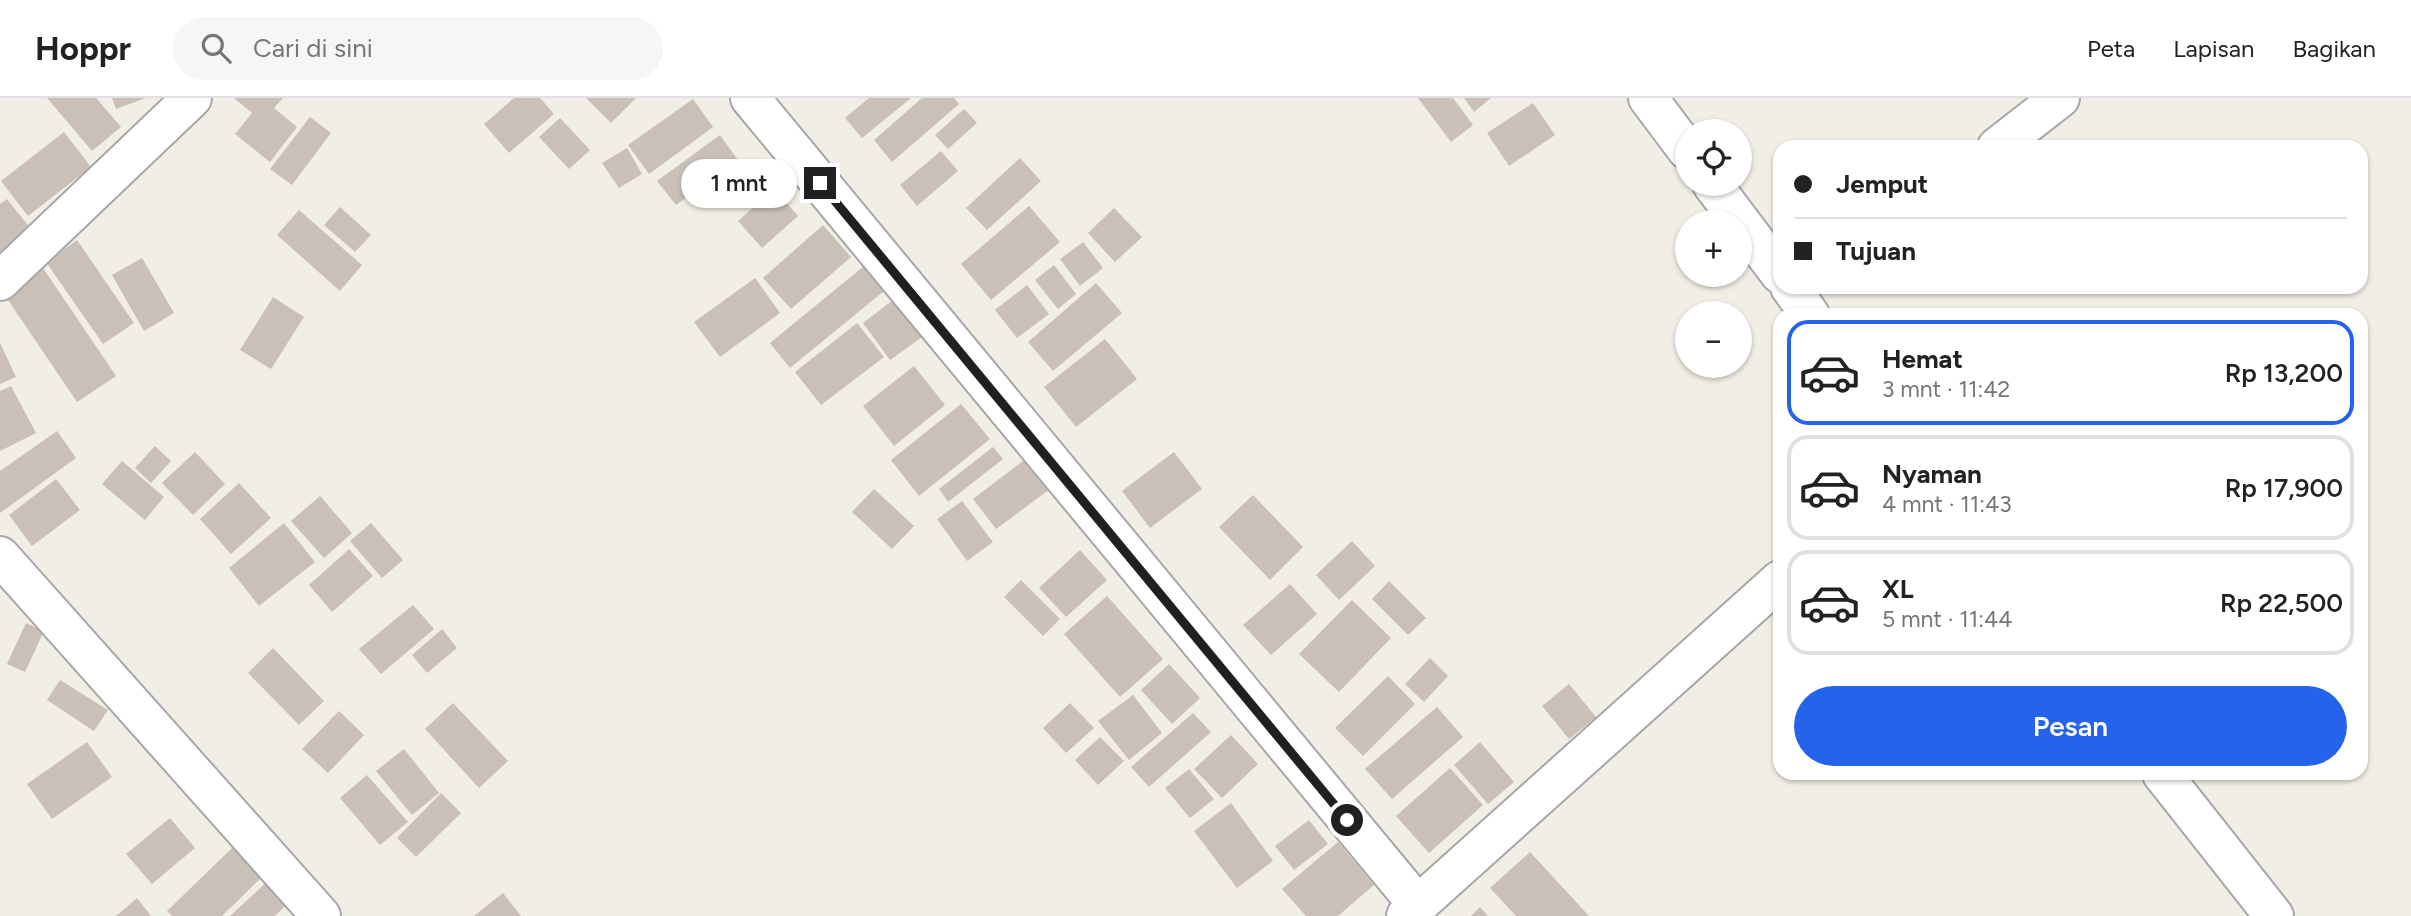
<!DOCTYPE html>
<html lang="id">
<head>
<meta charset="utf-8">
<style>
  :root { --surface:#fff; --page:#f6f6f6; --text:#222; --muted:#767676; --line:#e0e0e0; --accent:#2563eb }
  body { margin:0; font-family:Figtree,sans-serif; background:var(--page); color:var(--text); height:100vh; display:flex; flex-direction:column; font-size:26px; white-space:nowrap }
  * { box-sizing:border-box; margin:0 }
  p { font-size:23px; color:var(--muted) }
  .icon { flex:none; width:38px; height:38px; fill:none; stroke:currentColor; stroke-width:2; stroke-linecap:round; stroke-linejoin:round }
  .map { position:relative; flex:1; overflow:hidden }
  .drawer { position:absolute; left:1773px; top:210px; width:595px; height:472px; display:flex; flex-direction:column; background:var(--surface); border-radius:21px; box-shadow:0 2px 5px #0004 }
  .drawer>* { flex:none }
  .banner { position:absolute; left:1773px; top:42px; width:595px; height:154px; border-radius:21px; box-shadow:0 2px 5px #0004; display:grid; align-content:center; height:154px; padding:0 21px; background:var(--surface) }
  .buttons { position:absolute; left:1675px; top:21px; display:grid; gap:14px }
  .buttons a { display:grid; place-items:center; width:77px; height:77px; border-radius:50%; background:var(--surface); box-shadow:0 2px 5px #0004; font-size:35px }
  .end { position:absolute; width:32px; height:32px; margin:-16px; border:9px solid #202020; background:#fff; box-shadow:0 0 0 4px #fff }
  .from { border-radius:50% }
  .bubble { position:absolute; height:49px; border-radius:24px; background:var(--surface); box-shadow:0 2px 5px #0004; font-size:23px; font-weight:600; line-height:49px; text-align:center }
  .banner b { display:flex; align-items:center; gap:24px; height:66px; font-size:26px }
  .banner b+b { border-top:2px solid var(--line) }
  .banner i { width:18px; height:18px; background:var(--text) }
  ul { padding:12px 0 0; list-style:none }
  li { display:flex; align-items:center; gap:21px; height:105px; margin:0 14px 10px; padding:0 7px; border:4px solid var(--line); border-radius:21px }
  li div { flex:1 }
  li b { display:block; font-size:26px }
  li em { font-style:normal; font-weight:600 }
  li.selected { border-color:var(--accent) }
  li>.icon { width:63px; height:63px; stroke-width:1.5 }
  .button { display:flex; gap:14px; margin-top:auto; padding:14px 21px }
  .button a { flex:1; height:80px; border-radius:42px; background:var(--accent); color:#fff; font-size:28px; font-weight:600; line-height:80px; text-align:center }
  header { display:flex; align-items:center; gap:42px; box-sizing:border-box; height:98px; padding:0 35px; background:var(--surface); border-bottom:2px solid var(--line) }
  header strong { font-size:33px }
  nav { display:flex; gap:38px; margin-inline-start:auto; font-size:24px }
  .search { width:490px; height:63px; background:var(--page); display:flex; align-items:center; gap:18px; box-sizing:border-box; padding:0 24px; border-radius:38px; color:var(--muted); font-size:26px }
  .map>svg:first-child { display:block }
</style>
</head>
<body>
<header>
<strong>Hoppr</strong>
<div class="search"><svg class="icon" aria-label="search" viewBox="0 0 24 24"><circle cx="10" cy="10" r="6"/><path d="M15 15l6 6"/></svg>Cari di sini</div>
<nav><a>Peta</a><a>Lapisan</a><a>Bagikan</a></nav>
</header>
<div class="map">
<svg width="2411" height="818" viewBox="0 0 2411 818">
  <rect width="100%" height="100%" fill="#f1eee5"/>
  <g fill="#cac0b8">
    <path d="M47,0H96L121,29L92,53Z"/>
    <path d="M112,0H146L116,11Z"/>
    <path d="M234,0H283L274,10L297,29L270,64L235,36L252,15Z"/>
    <path d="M514,0H540L554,16L509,55L484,26Z"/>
    <path d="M586,0H636L611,25Z"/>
    <path d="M869,0H911L862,40L845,20Z"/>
    <path d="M922,0H954L959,6L892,64L874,42Z"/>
    <path d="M1418,0H1453L1473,27L1451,44Z"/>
    <path d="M1464,0H1491L1474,14Z"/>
    <path d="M693,1L713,29L649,76L628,47Z"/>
    <path d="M1533,5L1555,37L1509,68L1487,35Z"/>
    <path d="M964,11L977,25L948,51L935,37Z"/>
    <path d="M310,19L331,35L292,87L270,71Z"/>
    <path d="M560,20L590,52L569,71L539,39Z"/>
    <path d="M64,34L91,69L28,118L1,83Z"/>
    <path d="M720,37L738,62L676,107L657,83Z"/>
    <path d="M627,50L642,76L619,90L602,65Z"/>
    <path d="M941,53L958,73L917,108L900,87Z"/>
    <path d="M1020,60L1041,83L987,132L966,110Z"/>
    <path d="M774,91L798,118L762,150L738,123Z"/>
    <path d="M7,101L30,130L0,154V106Z"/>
    <path d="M1029,108L1060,144L991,202L961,166Z"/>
    <path d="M340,109L371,137L355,154L324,127Z"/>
    <path d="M1114,110L1142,139L1115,164L1088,135Z"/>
    <path d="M299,112L362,167L340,193L277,137Z"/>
    <path d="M823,127L851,159L791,211L763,180Z"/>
    <path d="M77,142L134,225L103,246L46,164Z"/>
    <path d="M1083,144L1103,170L1080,188L1060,161Z"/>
    <path d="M142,160L174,215L144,233L112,177Z"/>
    <path d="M1054,167L1076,196L1058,211L1035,182Z"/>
    <path d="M864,168L884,193L790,270L770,245Z"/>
    <path d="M43,170L116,278L77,304L4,196Z"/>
    <path d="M755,180L780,215L720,259L694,224Z"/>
    <path d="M1096,185L1122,215L1053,273L1028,244Z"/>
    <path d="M1027,187L1049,216L1017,240L995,212Z"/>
    <path d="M273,199L304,219L271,271L240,252Z"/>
    <path d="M897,199L925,237L890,262L863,225Z"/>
    <path d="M857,225L884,259L821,307L795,274Z"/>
    <path d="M1105,241L1137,281L1076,329L1044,289Z"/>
    <path d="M0,245L16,279L0,286Z"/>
    <path d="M914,268L945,307L894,348L863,308Z"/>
    <path d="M11,288L36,335L0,353V293Z"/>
    <path d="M961,306L990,341L919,398L891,362Z"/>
    <path d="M57,333L76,360L0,415V373Z"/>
    <path d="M155,348L171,363L151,385L135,370Z"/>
    <path d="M993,349L1003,361L948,404L939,391Z"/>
    <path d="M195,354L225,386L193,417L162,385Z"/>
    <path d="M1174,354L1202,391L1150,430L1122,393Z"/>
    <path d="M1027,360L1050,391L996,431L973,401Z"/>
    <path d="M122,363L164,399L145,422L102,386Z"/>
    <path d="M56,381L80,412L32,448L9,417Z"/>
    <path d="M239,385L271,420L231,456L200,421Z"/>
    <path d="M874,391L914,428L892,451L852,414Z"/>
    <path d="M1253,397L1303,449L1270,482L1219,429Z"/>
    <path d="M320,398L352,435L324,460L291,423Z"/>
    <path d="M962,403L993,444L967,463L937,421Z"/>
    <path d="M284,425L315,464L259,508L229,470Z"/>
    <path d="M371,425L403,462L382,480L350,443Z"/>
    <path d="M1352,443L1375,468L1339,502L1316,477Z"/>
    <path d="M349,451L373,478L332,514L309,487Z"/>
    <path d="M1080,452L1107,482L1066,519L1039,490Z"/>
    <path d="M1021,482L1060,521L1043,538L1004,499Z"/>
    <path d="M1389,483L1426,520L1408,537L1372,501Z"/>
    <path d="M1290,486L1317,516L1271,557L1243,527Z"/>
    <path d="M1107,498L1163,561L1120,599L1064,536Z"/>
    <path d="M1352,502L1391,540L1339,594L1299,556Z"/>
    <path d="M413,507L434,531L381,576L359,551Z"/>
    <path d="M26,525L44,533L25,574L7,566Z"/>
    <path d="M442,531L457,550L427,575L412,557Z"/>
    <path d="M273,550L324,603L299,627L248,575Z"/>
    <path d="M1430,560L1448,578L1424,604L1405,586Z"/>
    <path d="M1169,566L1200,600L1172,626L1141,592Z"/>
    <path d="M1388,578L1415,606L1363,658L1335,630Z"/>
    <path d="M60,582L108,612L94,633L47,602Z"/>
    <path d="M1569,586L1596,619L1569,641L1542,608Z"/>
    <path d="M1133,597L1162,635L1129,662L1098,623Z"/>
    <path d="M453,605L508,663L479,690L425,631Z"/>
    <path d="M1070,605L1094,630L1066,655L1043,630Z"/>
    <path d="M1437,609L1463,639L1392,701L1365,671Z"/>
    <path d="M339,613L364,637L328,675L302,651Z"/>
    <path d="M1193,615L1211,634L1149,689L1131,669Z"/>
    <path d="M1231,637L1258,666L1222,700L1194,671Z"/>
    <path d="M1100,639L1124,663L1098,687L1075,662Z"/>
    <path d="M87,644L112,679L52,721L27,686Z"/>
    <path d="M1480,644L1514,684L1488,706L1454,667Z"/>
    <path d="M404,651L439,695L412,717L376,673Z"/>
    <path d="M1450,670L1483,707L1429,755L1396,718Z"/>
    <path d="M1189,671L1214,701L1190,720L1165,690Z"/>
    <path d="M367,677L408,724L380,747L340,700Z"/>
    <path d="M441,695L461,715L416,759L397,740Z"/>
    <path d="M1231,705L1273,763L1237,790L1194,733Z"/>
    <path d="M170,720L195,750L152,786L126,756Z"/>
    <path d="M1309,722L1328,746L1294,772L1275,748Z"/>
    <path d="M1338,744L1374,787L1338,818H1306L1282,791Z"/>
    <path d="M233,749L262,779L222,818H172L167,813Z"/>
    <path d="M1530,754L1589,818H1516L1490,790Z"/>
    <path d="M269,782L289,804L275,818H230Z"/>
    <path d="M503,795L521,818H474Z"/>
    <path d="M137,800L151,818H116Z"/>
    <path d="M1480,809L1488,818H1471Z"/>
  </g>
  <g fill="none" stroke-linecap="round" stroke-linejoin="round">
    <g stroke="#a7a7a7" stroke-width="42">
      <g id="minor">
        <path d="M750,0L1418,807L1406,818"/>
        <path d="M1648,0L1687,52"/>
        <path d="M1997,49L2060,0"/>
        <path d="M1712,86L1780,176"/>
        <path d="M0,183L192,0"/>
        <path d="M1790,189L1810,217"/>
        <path d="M0,458L321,818"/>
        <path d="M2162,676L2274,818"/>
        <path d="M1418,807L1780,482"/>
      </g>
    </g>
    <use href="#minor" stroke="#fff" stroke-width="38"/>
  </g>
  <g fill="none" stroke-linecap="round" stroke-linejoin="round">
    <path stroke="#202020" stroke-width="9" d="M820,85L1347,722"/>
  </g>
</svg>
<div class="buttons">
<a><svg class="icon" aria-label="locate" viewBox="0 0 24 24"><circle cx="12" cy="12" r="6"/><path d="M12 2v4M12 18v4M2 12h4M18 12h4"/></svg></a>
<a>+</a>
<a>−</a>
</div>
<i class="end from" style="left:1347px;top:722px"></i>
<i class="end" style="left:820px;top:85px"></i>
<div class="bubble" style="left:681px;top:61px;width:116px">1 mnt</div>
<div class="banner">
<b><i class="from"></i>Jemput</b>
<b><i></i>Tujuan</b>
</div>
<section class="drawer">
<ul>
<li class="selected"><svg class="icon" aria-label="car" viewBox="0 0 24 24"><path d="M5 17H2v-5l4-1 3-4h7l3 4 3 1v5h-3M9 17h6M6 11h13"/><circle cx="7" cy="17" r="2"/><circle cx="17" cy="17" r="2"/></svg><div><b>Hemat</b><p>3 mnt · 11:42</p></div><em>Rp 13,200</em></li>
<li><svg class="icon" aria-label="car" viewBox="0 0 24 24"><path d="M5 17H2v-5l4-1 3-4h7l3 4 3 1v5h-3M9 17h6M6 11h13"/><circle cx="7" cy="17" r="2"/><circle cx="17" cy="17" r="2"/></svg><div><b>Nyaman</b><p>4 mnt · 11:43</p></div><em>Rp 17,900</em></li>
<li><svg class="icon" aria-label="car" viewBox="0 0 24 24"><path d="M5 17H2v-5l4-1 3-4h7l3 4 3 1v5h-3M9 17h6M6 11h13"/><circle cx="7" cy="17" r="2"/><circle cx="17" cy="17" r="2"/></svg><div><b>XL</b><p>5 mnt · 11:44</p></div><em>Rp 22,500</em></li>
</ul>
<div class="button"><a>Pesan</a></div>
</section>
</div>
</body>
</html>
